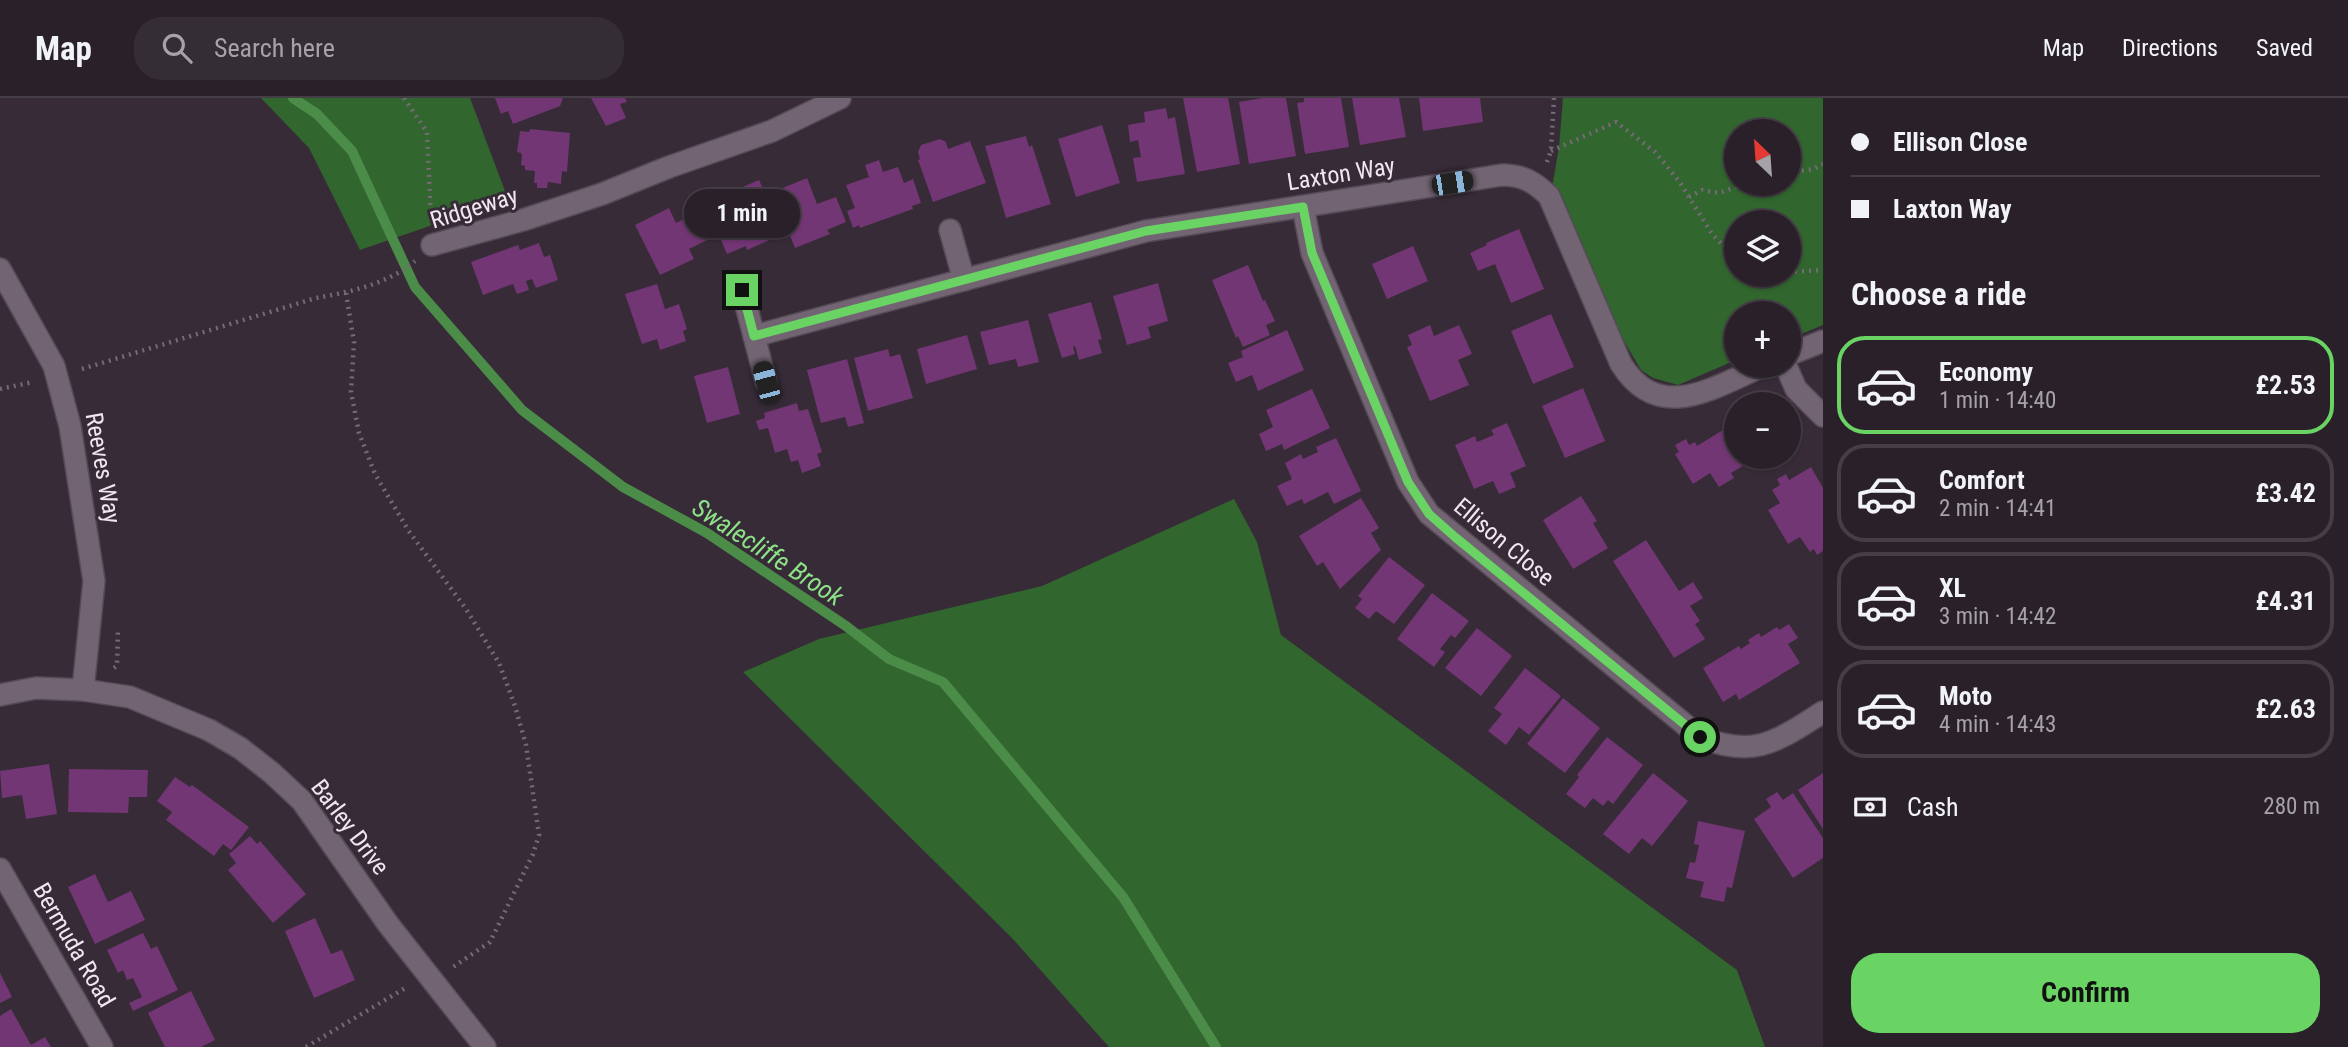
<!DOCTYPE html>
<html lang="en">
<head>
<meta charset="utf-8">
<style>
  :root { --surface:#292029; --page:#352d35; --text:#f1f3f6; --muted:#a5a3a8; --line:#453e46; --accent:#69d464 }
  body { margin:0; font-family:"Roboto Condensed",sans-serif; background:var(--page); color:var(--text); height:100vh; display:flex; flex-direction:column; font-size:26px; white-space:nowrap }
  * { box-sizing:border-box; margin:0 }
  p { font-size:23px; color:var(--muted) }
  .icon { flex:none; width:38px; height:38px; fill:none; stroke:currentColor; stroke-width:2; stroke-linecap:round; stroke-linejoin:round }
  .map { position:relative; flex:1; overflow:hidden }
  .sheet { display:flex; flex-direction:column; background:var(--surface); width:525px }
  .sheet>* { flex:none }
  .banner { display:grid; align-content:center; height:154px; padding:0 28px; background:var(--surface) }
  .needle { width:46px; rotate:335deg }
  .tools { position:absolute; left:1724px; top:21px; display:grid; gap:14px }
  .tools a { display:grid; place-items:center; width:77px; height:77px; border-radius:50%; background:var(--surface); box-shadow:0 2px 5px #0004,0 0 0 2px var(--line); font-size:35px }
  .end { position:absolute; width:32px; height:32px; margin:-16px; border:9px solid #69d464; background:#111; box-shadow:0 0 0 4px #111 }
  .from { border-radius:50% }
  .bubble { position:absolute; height:49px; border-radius:24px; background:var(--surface); box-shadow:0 2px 5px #0004,0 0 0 2px var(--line); font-size:23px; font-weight:700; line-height:49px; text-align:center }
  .car { position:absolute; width:21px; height:42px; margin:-21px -10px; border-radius:9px; box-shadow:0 0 5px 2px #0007; background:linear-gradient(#222 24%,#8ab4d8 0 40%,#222 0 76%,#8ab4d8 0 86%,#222 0) }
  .banner b { display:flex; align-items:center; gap:24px; height:66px; font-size:26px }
  .banner b+b { border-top:2px solid var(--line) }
  .banner i { width:18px; height:18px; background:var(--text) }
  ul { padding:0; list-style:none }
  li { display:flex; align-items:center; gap:21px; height:98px; margin:0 14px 10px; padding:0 14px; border:4px solid var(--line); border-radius:28px }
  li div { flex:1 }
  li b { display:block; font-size:26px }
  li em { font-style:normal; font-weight:700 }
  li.selected { border-color:var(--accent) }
  li>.icon { width:63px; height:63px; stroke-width:1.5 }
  h2 { padding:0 28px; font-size:32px; line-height:84px }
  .pay { display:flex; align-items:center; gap:18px; height:77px; padding:0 28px; font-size:26px }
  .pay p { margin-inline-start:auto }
  .cta { display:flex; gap:14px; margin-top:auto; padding:14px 28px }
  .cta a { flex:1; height:80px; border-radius:28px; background:var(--accent); color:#111; font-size:28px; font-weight:700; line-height:80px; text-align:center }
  header { display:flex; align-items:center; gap:42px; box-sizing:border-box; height:98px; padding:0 35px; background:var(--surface); border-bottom:2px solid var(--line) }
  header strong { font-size:33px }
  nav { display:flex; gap:38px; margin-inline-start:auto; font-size:24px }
  .search { width:490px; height:63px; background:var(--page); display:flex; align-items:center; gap:18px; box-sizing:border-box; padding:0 24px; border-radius:28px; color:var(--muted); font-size:26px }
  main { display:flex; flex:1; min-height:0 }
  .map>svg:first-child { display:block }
</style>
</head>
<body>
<header>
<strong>Map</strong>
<div class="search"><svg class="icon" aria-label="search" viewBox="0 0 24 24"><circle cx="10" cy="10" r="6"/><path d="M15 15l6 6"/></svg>Search here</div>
<nav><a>Map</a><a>Directions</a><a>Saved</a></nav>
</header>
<main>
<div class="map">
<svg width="1823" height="949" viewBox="0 0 1823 949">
  <rect width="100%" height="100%" fill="#372b37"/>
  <g fill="#31662e" fill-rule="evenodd">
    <path d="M261,0H470L508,101L360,152L309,50Z"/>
    <path d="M1563,0H1823V227L1789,241L1788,215H1736V262L1678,287L1653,280L1641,272L1598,199L1552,90L1559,49ZM1736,33H1788V86H1736ZM1736,124H1788V177H1736Z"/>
    <path d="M1234,401L1257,444L1281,537L1737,872L1765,949H1109L1011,839L743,574L819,541L1042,488Z"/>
  </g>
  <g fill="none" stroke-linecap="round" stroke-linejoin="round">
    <path stroke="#4c8c49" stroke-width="10" d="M293,0L317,16L352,53L415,189L522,312L623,389L707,435L846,528L889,561L943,584L1123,799L1216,949"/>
  </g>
  <g fill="#713673">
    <path d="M495,0H563L560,8L513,26L508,13L501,16Z"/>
    <path d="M591,0H625L627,4L620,6L626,20L606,28Z"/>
    <path d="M1183,0H1228L1240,66L1197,74Z"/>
    <path d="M1262,0H1286L1296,58L1249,66L1239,4Z"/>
    <path d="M1304,0H1341L1349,49L1305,56L1297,5L1304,4Z"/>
    <path d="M1352,0H1399L1406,39L1360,47Z"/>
    <path d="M1419,0H1480L1483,24L1423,33Z"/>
    <path d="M1166,10L1168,21L1175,19L1185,76L1137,84L1133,60L1141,59L1138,42L1130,44L1128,27L1145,24L1144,14Z"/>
    <path d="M1102,27L1120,85L1076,99L1058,41Z"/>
    <path d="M530,31L570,35L567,74L562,73L561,86L548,84L547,90H537V85H534L535,73L525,72V68L521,67L522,58L521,55L517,54L520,33L529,34Z"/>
    <path d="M1026,38L1029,49L1032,47L1051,106L1006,120L985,48Z"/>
    <path d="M940,41L946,44L948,51L970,43L986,85L933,104L918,62L920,61L918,54L921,47Z"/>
    <path d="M879,62L883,74L898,69L904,85L913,81L921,105L912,108L913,111L860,130L859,127L853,130L847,113L855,110L846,87L869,79L865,67Z"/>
    <path d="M807,80L817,106L836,99L846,124L827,132L830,136L795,150L773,94Z"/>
    <path d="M759,82L783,136L747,152L746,148L727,156L716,130L735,122L724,97Z"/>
    <path d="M669,110L676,125L698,114L711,140L689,151L694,161L660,177L635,127Z"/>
    <path d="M1519,131L1544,191L1511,205L1495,166L1478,173L1470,155L1487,147L1486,145Z"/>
    <path d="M539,145L544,159L550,157L558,182L536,190L532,181L526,183L529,192L517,196L513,186L483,197L471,164L518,147L520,152Z"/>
    <path d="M1413,148L1428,183L1387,201L1372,166Z"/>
    <path d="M1248,167L1263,203L1265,202L1275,223L1266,227L1270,237L1243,249L1238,238L1236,240L1212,182Z"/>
    <path d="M1158,185L1168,223L1148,229L1151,240L1127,247L1113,198Z"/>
    <path d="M657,186L665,211L679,206L687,231L683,233L686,243L660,252L657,241L642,246L625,196Z"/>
    <path d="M1091,204L1102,241L1098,242L1102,255L1079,262L1075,248L1073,249L1075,256L1062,260L1048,216Z"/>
    <path d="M1551,216L1574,269L1533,286L1511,233Z"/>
    <path d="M1028,222L1039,264L1018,269L1016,261L989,267L980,234Z"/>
    <path d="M1430,227L1434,238L1459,227L1472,256L1458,262L1469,287L1430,303L1407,249L1412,247L1408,237Z"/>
    <path d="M1287,232L1304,272L1258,293L1252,277L1236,284L1228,265L1243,259L1241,253Z"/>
    <path d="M967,237L977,271L926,286L917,251Z"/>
    <path d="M888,251L890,259L900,256L913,300L868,313L854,260Z"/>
    <path d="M847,261L864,325L848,329L845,319L821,325L807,272Z"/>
    <path d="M728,269L740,316L707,325L694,278Z"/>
    <path d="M1583,290L1605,343L1565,360L1542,308Z"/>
    <path d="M1312,291L1330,330L1284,352L1282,346L1266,353L1259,336L1273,329L1266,312Z"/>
    <path d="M797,305L799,313L808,311L822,354L817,356L821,368L802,375L798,362L791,364L787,351L775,355L768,330L759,332L756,323L765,320L764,315Z"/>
    <path d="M1736,324V359H1768L1749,371L1746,366L1731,375L1734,380L1719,389L1710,375L1693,386L1675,356L1679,354L1675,347L1686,341L1689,347L1695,344L1697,348Z"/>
    <path d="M1507,325L1526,368L1510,375L1516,389L1499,396L1493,383L1474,391L1455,347L1475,338L1477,344L1494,337L1491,332Z"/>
    <path d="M1336,340L1361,393L1334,406L1328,394L1304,406L1302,401L1287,408L1277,388L1292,381L1285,365L1301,356L1303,361L1318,354L1316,349Z"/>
    <path d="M1811,369L1823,390V453L1817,457L1814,451L1810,454L1800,439L1788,446L1768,412L1780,405L1772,392L1780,387L1777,381L1786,376L1789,382Z"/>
    <path d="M1581,398L1597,423L1593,425L1608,450L1573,471L1543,422Z"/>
    <path d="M1361,400L1379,430L1371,435L1381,452L1340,491L1323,464L1317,468L1299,438Z"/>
    <path d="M1646,442L1679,493L1693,484L1703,500L1690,508L1700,523L1695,526L1705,541L1674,560L1613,463Z"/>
    <path d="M1389,459L1425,487L1394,526L1376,513L1369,521L1355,510L1362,501L1358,498Z"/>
    <path d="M1432,495L1469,523L1455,540L1451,537L1440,551L1445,554L1434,569L1397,541Z"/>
    <path d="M1789,526L1798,540L1788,546L1800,565L1739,602L1736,596L1723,604L1703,570L1739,548L1741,551L1750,545L1748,542L1759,535L1761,539L1777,529L1779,532Z"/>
    <path d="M1477,530L1512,558L1481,598L1445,570Z"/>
    <path d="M1525,570L1561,598L1529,637L1519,629L1506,647L1488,633L1502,616L1494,610Z"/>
    <path d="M1563,600L1600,630L1565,675L1527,646Z"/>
    <path d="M1607,639L1643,667L1613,706L1608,702L1603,708L1593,700L1585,710L1566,696L1579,679L1577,677Z"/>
    <path d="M49,666L57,716L26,721L22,697L2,700L0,673Z"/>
    <path d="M69,671L148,672L147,699H129L128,715L68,714Z"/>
    <path d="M1653,675L1688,703L1652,748L1642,740L1629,756L1603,736Z"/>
    <path d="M1823,675V731L1798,692Z"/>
    <path d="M175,679L190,689L192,687L249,729L231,752L223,746L214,758L166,722L172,714L157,703Z"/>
    <path d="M1777,694L1783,702L1793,695L1823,740V760L1793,780L1754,721L1771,709L1766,701Z"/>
    <path d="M1698,723L1745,733L1732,790L1727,789L1724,804L1700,799L1704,784L1686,780L1690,764L1695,765L1699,747L1694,746Z"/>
    <path d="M250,738L257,746L260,743L306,796L273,825L228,772L236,765L229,756Z"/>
    <path d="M95,776L108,804L131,793L145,822L95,846L68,789Z"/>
    <path d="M315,820L331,856L342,852L355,882L314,900L285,833Z"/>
    <path d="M143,835L151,851L157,848L178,892L133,913L129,905L142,899L133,880L127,882L123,872L118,875L107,852Z"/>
    <path d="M0,875L12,899L0,905Z"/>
    <path d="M191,893L215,942L201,949H165L148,915Z"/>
    <path d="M11,911L31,947L45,939L51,949H0V918Z"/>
  </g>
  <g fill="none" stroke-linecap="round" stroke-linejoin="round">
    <g stroke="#554a55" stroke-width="24">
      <g id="minor">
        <path d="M1303,109L1312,155L1408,384L1429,416L1700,639C1755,661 1777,643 1823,614"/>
        <path d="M950,132L964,182"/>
        <path d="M432,147L523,122L602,96L669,69L772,33L840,0"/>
        <path d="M0,171L54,268L70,328L94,483L83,592"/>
        <path d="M742,192L766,284"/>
        <path d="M754,238L1146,133L1502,77C1523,77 1534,84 1549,98L1621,266C1659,327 1714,289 1763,268"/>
        <path d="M1788,257L1823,243"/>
        <path d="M1786,268L1796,291L1823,318"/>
        <path d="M0,597L36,590L83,592L130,599L209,632L240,650L272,675L302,703L388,826L485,949"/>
        <path d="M0,771L102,949"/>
      </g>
    </g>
    <g stroke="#756a75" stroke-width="4.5" stroke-dasharray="2 5" stroke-linecap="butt">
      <path d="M404,0L427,34L431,120"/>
      <path d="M1551,53L1616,24L1655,54L1679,83L1712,136L1736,161"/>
      <path d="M1547,64L1551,53L1554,0"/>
      <path d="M1788,75L1813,71L1823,66"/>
      <path d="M1689,99L1702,92L1719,95L1744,86"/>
      <path d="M1788,174L1823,172"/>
      <path d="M346,195L354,244L351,294L359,335L375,376L408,432L466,511L499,565L515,608L526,647L535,709L539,737L533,756L490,844L453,869"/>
      <path d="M82,271L316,200C350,194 388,186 415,163"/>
      <path d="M0,291L33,284"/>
      <path d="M114,570L117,568L118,532"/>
      <path d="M306,949L407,889"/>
    </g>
    <use href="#minor" stroke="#736473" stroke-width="21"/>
  </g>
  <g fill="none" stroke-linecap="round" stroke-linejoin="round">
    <path stroke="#69d464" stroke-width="9" d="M742,192L754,238L1146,133L1303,109L1312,155L1408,384L1429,416L1455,439L1700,639"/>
  </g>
  <g text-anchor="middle" stroke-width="6" stroke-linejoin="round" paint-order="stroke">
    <g font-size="24" fill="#f0e7f0" stroke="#372b37">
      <text transform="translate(1341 76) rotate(-9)" y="8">Laxton Way</text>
      <text transform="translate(474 110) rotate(-17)" y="8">Ridgeway</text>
      <text transform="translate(103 370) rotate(80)" y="8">Reeves Way</text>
      <text transform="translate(1504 444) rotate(40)" y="8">Ellison Close</text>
      <text transform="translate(350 729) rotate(53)" y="8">Barley Drive</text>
      <text transform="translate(74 847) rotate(60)" y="8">Bermuda Road</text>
    </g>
    <g font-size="26" font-style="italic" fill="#8de287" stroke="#372b37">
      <text transform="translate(768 454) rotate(33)" y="9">Swalecliffe Brook</text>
    </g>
  </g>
</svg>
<div class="tools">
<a><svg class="needle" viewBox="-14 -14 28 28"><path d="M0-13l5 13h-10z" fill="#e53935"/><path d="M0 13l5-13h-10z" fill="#a5a3a8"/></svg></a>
<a><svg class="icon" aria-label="layers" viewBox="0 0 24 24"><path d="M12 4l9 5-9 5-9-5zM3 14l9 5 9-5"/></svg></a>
<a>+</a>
<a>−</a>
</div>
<i class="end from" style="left:1700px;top:639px"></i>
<i class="end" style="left:742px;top:192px"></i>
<div class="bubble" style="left:684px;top:91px;width:116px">1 min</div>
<i class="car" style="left:1452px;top:85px;rotate:81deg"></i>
<i class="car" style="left:766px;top:284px;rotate:345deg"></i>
</div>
<section class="sheet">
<div class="banner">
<b><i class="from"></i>Ellison Close</b>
<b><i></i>Laxton Way</b>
</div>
<h2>Choose a ride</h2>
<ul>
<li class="selected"><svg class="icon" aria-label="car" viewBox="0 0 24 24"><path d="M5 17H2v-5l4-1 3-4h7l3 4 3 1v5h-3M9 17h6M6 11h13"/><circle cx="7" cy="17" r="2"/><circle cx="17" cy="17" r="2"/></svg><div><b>Economy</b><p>1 min · 14:40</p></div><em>£2.53</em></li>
<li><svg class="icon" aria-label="car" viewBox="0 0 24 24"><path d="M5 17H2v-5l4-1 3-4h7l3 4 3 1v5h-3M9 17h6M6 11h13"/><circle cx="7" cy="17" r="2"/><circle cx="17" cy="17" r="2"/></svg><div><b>Comfort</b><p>2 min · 14:41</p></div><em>£3.42</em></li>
<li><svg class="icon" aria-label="car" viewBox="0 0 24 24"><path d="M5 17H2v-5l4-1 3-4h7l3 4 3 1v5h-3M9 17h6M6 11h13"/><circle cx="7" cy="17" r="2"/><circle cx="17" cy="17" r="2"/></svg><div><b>XL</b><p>3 min · 14:42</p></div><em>£4.31</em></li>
<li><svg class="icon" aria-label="car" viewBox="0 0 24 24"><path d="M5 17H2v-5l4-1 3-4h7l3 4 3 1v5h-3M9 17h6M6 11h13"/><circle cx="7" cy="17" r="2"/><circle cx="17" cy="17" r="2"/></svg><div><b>Moto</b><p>4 min · 14:43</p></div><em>£2.63</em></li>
</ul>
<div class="pay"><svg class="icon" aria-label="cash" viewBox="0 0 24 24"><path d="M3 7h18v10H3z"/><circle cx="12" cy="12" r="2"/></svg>Cash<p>280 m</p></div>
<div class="cta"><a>Confirm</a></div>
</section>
</main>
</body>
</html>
